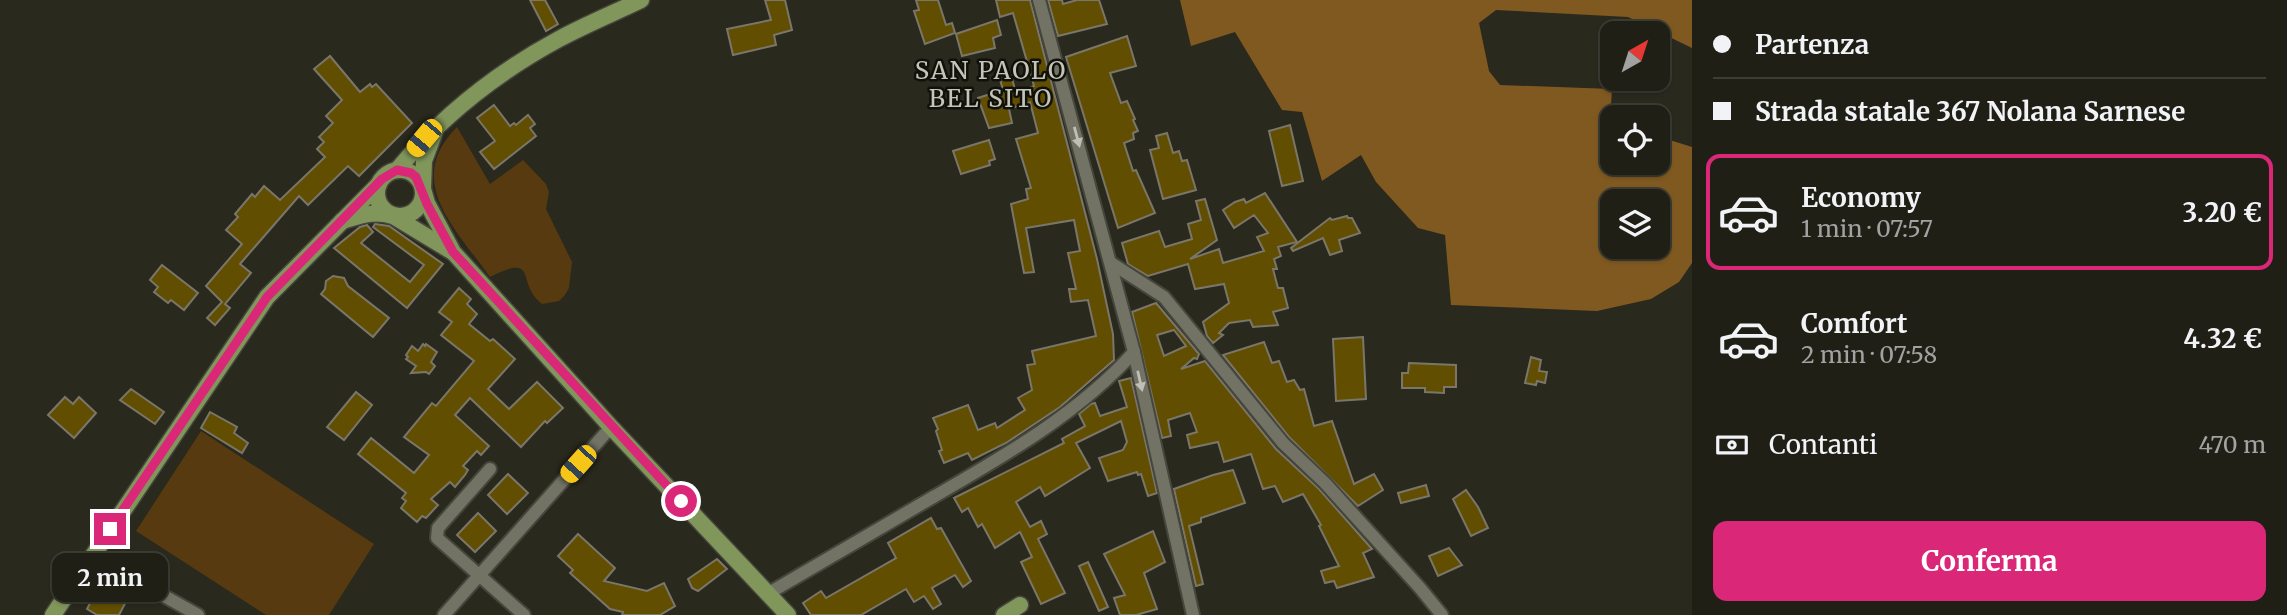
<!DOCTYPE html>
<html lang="it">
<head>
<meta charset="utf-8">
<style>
  :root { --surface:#1f1f16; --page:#2c2c23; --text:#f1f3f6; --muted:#a1a2a1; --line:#3c3d35; --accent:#db2777 }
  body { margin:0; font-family:Merriweather,serif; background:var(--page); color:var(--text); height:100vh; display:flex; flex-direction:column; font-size:26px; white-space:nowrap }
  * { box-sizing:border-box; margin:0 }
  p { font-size:23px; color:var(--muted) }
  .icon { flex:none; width:38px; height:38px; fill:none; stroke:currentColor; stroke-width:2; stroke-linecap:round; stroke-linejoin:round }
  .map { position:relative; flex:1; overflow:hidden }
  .side { display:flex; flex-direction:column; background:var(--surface); width:595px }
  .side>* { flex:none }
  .hud { display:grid; align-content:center; height:154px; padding:0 21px; background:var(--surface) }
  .needle { width:46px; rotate:39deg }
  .fabs { position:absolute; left:1600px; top:21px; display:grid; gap:14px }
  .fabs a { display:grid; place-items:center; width:70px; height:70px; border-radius:14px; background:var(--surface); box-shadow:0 2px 5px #0004,0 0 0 2px var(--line); font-size:35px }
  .end { position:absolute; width:32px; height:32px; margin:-16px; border:9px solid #db2777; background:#fff; box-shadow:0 0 0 4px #fff }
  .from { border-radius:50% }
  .bubble { position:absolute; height:49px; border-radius:14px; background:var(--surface); box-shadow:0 2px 5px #0004,0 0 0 2px var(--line); font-size:23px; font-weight:700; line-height:49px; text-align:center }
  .car { position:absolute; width:21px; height:42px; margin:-21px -10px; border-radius:9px; box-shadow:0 0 5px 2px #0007; background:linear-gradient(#f5c518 24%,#345 0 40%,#f5c518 0 76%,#345 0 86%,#f5c518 0) }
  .hud b { display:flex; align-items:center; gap:24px; height:66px; font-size:26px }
  .hud b+b { border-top:2px solid var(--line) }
  .hud i { width:18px; height:18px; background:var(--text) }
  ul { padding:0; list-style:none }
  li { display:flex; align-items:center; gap:21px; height:116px; margin:0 14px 10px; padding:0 7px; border:4px solid transparent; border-radius:14px }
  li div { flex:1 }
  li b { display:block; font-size:26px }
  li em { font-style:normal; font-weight:700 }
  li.on { border-color:var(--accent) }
  li>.icon { width:63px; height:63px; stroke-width:1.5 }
  .pay { display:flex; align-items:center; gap:18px; height:77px; padding:0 21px; font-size:26px }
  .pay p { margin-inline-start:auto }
  .action { display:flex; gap:14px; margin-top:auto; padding:14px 21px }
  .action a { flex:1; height:80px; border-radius:14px; background:var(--accent); color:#fff; font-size:28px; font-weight:700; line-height:80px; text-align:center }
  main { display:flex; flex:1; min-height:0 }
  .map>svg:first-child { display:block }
</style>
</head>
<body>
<main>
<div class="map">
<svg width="1692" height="615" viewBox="0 0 1692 615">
  <rect width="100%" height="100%" fill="#29291e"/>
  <g fill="#573a0f">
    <path d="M457,127L490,184L523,160L546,184L549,192L546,209L572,262L569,288L565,295L559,301L542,304C515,284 540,252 490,277C456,229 403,181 457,127Z"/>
    <path d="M201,431L374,544L329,615H266L136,531Z"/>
  </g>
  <path fill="#805920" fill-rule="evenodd" d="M1180,0H1692V48L1628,17L1496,10L1479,23L1489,71L1500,85L1612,89L1610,122L1612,123V163H1657V136L1692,147V263L1679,282L1651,299L1597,311L1451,305L1445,235L1418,228L1376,182L1361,155L1322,181L1302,112L1282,110L1235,32L1191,46ZM1612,201H1657V247H1612Z"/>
  <g fill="#624e00" stroke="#7a7669" stroke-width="2" fill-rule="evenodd">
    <path d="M530,0H545L558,24L546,31Z"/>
    <path d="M765,0H785L792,30L774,35L776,45L733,55L727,29L771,20Z"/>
    <path d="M916,0H938L946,25L952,23L955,33L925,44L914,11L919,10Z"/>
    <path d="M996,0H1030L1097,259L1113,334L1114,360L1060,407L1006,443L972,460L968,453L944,463L939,451L942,450L936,431L938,429L933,418L968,405L978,430L995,423L997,428L1025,410L1018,398L1032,390L1027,365L1035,364L1032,351L1096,336L1088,300L1071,302L1069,289H1076L1068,253L1080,251L1074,220L1026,228L1034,272L1024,273L1011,204L1028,199L1026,189L1031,188L1016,139L1038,133L1030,102L1009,109L1012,123L989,128L978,98L1003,90L999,76L1011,75L1016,93L1034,86L1013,13L1000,17Z"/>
    <path d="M1048,0H1062L1063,4L1077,0H1099L1107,24L1058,36Z"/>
    <path d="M997,20L1001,35L993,38L995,48L962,56L956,34Z"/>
    <path d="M1127,36L1136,66L1110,73L1121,103L1127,101L1135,119L1133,120L1138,131L1133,133L1134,139L1124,143L1133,171L1136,170L1155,213L1118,228L1066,57Z"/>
    <path d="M330,56L360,92L370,84L372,87L376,84L412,123L359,176L348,166L308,205L299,196L240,264L251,273L225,304L230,308L215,325L207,318L222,302L206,286L242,244L226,230L238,217L235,214L252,194L255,197L264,186L280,200L325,157L317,149L324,142L319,137L333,123L326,116L342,100L314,69Z"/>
    <path d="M494,105L510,126L514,123L516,125L528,115L535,124L530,128L536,136L494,169L480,152L495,141L477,118Z"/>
    <path d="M1290,125L1303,181L1282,186L1269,131Z"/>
    <path d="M1167,133L1173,153L1179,151L1182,161L1187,160L1196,190L1163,199L1150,150L1159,148L1156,136Z"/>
    <path d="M989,140L995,159L989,161L990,165L961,174L953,151Z"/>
    <path d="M1265,193L1297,242L1278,247L1281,256L1274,259L1277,269H1273L1278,288H1283L1288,308L1273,312L1278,325L1253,327L1250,320L1229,323L1219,333L1223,335L1213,343L1207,336L1203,322L1229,303L1224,284L1195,289L1188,264L1148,276L1128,264L1122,243L1159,231L1165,247L1192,239L1188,224L1201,220L1196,201L1205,199L1217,240L1190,259L1219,249L1223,263L1264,251L1257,237L1268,233L1254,215L1234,228L1223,210L1235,202L1244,199L1246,203Z"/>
    <path d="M1347,216L1348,218H1352L1360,233L1339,240L1342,251L1330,255L1323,238L1293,251L1291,248L1330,218L1332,220Z"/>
    <path d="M375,224L389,226L443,264L407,308L334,248L360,227L367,225L373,232L361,243L410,282L424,265L373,227Z"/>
    <path d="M162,265L198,293L184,310L171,300L168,303L154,292L158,287L150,280Z"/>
    <path d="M333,276L344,278L348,286L389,318L373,337L321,294L325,289L326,281Z"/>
    <path d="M459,288L471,299L467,304L477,314L469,324L490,341L493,339L515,359L488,389L509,409L537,382L563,408L547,423L545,421L521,447L470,398L455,415L489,446L481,455L477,451L463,466L468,470L465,475L455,487L450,482L431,499L438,505L426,518L422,516L417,522L401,508L406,501L402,498L406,493L358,454L371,438L414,473L429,455L404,437L432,403L436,406L474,361L441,335L452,322L439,312Z"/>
    <path d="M1156,303L1199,354L1197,359L1194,358L1181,369L1205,361L1276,449L1319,489L1372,549L1363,553L1374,577L1337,588L1334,581L1325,583L1321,571L1339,566L1319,526L1321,525L1303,494L1283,502L1275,486L1263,489L1251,454L1224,462L1218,442L1190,448L1187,435L1197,432L1190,413L1168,420L1171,436L1162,438L1132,312ZM1174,330L1186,346L1164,356L1157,335Z"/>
    <path d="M1363,337L1366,399L1336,401L1333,339Z"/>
    <path d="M1264,342L1272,363L1279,361L1287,382L1294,380L1300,390L1304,389L1314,426L1332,421L1354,484L1374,474L1383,490L1358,506L1289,437L1223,355Z"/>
    <path d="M423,344L425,346L426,344L437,352L431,362L435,366L429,374L426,372L411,373L416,366L406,359L408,357L406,355L412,346L418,351Z"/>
    <path d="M1531,357L1541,360L1539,371L1547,372L1545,383L1537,381L1536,385L1525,383Z"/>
    <path d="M1409,363L1456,365V387H1444V393L1425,392V388H1402V373H1408Z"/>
    <path d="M1131,378L1157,493L1148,496L1141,474L1138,475L1137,472L1108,481L1099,458L1123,450L1127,442L1121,421L1076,443L1090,468L1045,496L1040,487L1016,502L1030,527L1041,521L1047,534L1038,539L1065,593L1041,604L1021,562L1032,557L1020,532L995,548L982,524L978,527L968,508L962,512L954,498L1064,443L1062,439L1085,426L1079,414L1091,404L1095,403L1100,416L1127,407L1119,381Z"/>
    <path d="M131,389L164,412L155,424L120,400Z"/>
    <path d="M356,392L372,405L344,440L327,427Z"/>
    <path d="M65,397L73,404L79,397L96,413L74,438L48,415Z"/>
    <path d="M210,412L237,427L234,433L248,443L242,453L201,428Z"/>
    <path d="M1233,470L1245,503L1201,518V522L1189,526L1203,584L1196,586L1174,489L1213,475Z"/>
    <path d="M508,474L528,493L507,514L488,495Z"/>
    <path d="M1426,485L1429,496L1401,503L1398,493Z"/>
    <path d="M1466,490L1478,507L1488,528L1471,536L1453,499Z"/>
    <path d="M478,513L496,531L475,552L457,535Z"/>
    <path d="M931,518L937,529L941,528L971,581L963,587L955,575L932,588L941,604L933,609L924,596L914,602L906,589L861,615H811L803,603L821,591L826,598L896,558L888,543Z"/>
    <path d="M1153,531L1165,562L1144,573L1157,609L1136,615H1120L1114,598L1125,595L1104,554Z"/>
    <path d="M578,534L615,568L604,581L647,591L664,583L675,606L660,615H622L623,612L610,609L570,573L573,570L558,556Z"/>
    <path d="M1449,548L1462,565L1438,576L1429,556Z"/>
    <path d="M717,559L727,569L698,591L692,588L688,579Z"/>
    <path d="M1088,562L1108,607L1099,611L1079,566Z"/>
    <path d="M102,581L129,596L119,615H97L87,609Z"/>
  </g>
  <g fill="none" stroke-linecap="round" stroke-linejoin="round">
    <g stroke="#45463c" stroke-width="16">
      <g id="minor">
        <path d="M1039,0L1134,352L1193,615"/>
        <path d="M1111,263L1164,297L1283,443L1325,483L1420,588L1442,615"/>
        <path d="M490,469L438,528L437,538L524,615"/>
        <path d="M134,579L198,615"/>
        <path d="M769,593C824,561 880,528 935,496C1006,455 1079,413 1134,352"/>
        <path d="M444,615L611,427"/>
      </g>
    </g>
    <g stroke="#45463c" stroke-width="19">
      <g id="major">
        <path d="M436,129L424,161L423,189L427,203L453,252L611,427L788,615"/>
        <path d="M397,170C441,117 498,72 559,39C585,25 614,13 641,0"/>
        <circle cx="400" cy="193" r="23"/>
        <path d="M342,221C360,216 374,210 393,216L451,251"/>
        <path d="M53,615L267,297L379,184"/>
        <path d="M1004,615L1020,605"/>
      </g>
    </g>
    <use href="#minor" stroke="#727265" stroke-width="12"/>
    <use href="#major" stroke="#80965b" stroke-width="16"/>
  </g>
  <defs><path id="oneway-solid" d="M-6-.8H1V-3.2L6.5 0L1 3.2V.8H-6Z" transform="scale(1.75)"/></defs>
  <g fill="#bfbfb6">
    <use href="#oneway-solid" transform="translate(1077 137) rotate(75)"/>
    <use href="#oneway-solid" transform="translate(1140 381) rotate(77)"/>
  </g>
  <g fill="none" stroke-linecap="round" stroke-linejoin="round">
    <path stroke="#db2777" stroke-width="9" d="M110,529L267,297L382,179L397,170L411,173L416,177L427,204L453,252L681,501"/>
  </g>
  <g text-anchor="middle" stroke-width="5" stroke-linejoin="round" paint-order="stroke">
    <g font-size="24" letter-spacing="2" fill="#c5c5b7" stroke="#11110c">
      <text x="991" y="79">SAN PAOLO<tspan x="991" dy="28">BEL SITO</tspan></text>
    </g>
  </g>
</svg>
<div class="fabs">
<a><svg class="needle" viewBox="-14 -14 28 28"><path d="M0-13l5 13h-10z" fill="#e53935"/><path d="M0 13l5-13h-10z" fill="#a1a2a1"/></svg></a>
<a><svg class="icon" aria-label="locate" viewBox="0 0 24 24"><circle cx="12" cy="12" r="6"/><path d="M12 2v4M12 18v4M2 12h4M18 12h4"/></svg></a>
<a><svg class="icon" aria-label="layers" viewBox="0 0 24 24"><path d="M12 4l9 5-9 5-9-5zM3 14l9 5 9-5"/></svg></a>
</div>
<i class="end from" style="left:681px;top:501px"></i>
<i class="end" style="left:110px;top:529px"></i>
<div class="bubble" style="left:52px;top:553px;width:116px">2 min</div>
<i class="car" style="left:424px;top:138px;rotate:220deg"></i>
<i class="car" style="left:578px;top:464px;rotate:222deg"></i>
</div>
<section class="side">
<div class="hud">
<b><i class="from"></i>Partenza</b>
<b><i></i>Strada statale 367 Nolana Sarnese</b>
</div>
<ul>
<li class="on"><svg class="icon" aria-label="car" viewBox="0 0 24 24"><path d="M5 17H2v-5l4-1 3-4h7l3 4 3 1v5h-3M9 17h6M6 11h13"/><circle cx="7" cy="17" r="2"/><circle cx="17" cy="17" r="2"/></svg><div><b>Economy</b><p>1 min · 07:57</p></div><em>3.20 €</em></li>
<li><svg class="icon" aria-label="car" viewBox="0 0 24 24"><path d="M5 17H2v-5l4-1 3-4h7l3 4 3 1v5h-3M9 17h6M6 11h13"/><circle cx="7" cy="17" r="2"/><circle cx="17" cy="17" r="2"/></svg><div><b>Comfort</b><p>2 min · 07:58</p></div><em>4.32 €</em></li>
</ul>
<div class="pay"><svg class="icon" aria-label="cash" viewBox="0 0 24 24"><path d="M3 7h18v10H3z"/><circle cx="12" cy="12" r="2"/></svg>Contanti<p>470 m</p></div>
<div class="action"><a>Conferma</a></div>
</section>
</main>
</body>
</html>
